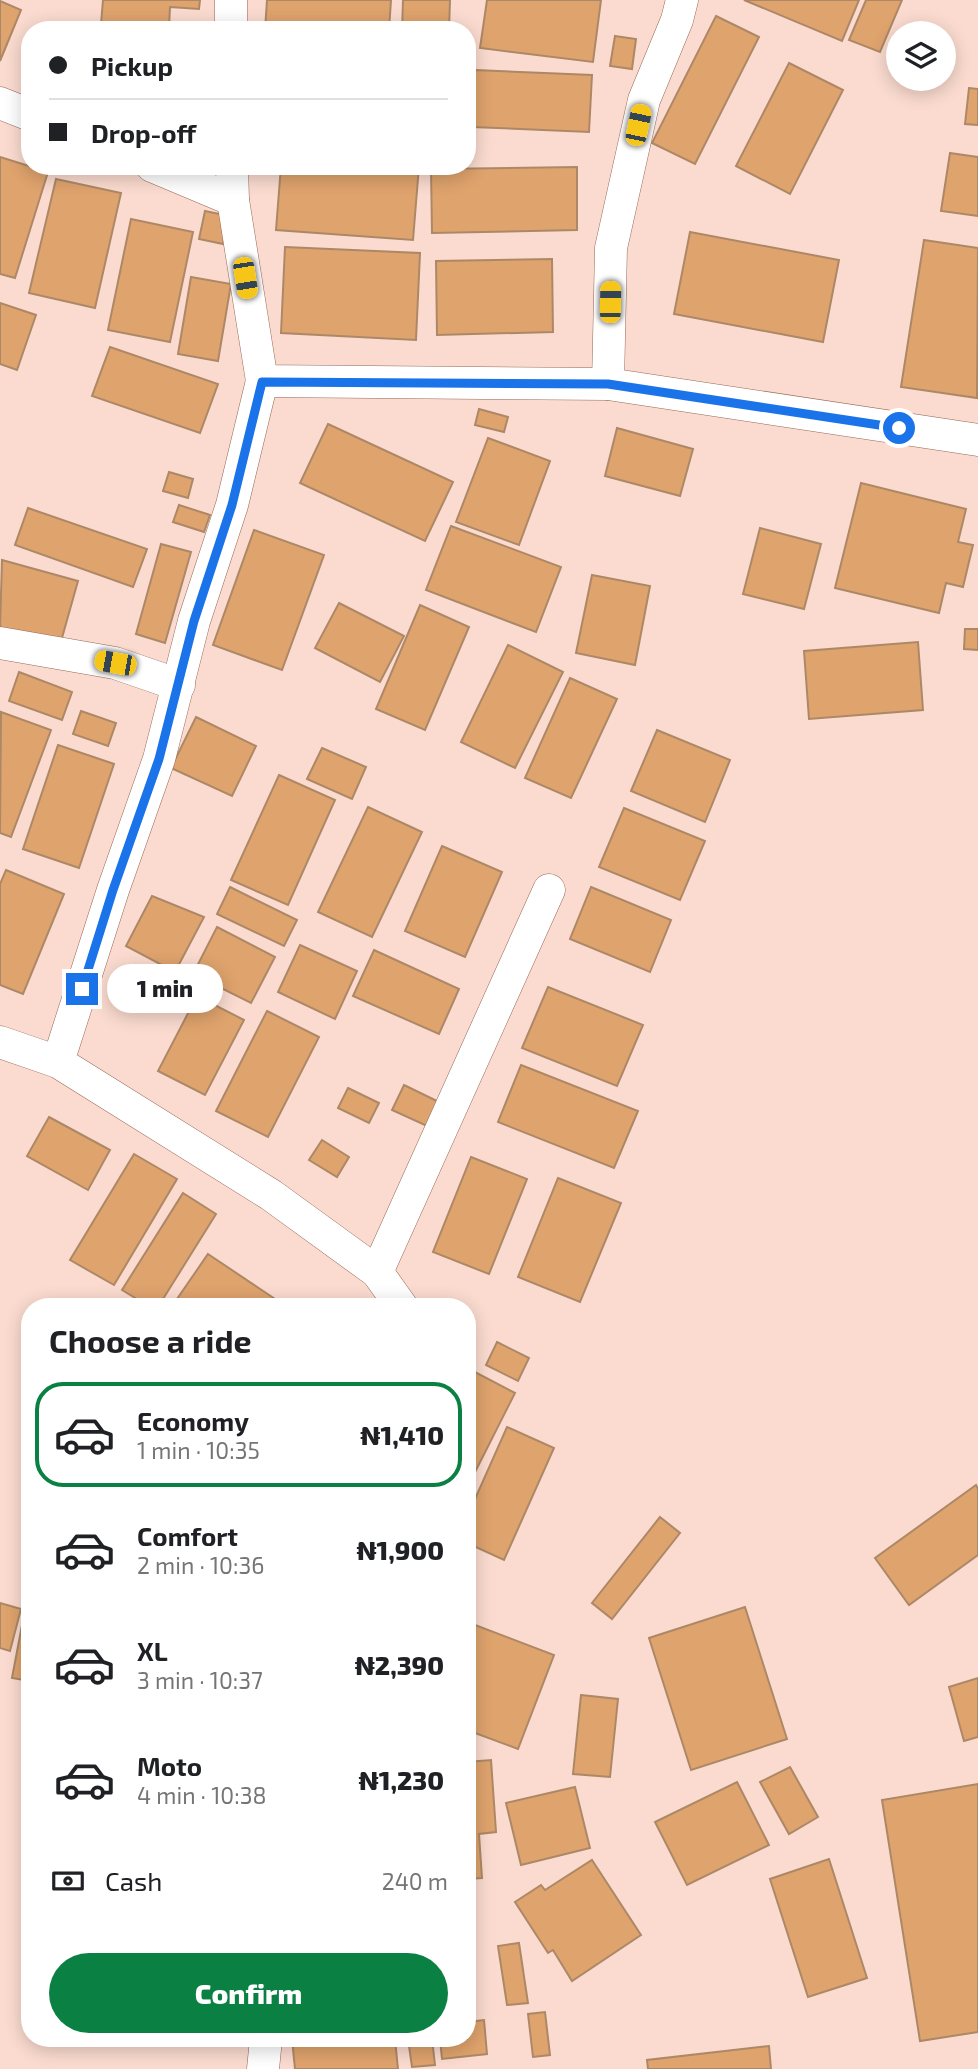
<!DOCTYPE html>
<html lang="en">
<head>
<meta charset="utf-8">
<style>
  :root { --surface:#fff; --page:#f6f6f6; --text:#202124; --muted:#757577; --line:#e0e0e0; --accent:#0b8043 }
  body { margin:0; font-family:"Exo 2",sans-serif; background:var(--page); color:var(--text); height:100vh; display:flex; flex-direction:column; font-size:26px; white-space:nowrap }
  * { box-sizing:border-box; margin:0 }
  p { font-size:23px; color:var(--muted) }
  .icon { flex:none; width:38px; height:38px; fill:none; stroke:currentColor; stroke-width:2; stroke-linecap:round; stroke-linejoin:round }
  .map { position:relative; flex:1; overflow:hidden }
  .panel { position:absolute; left:21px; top:1298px; width:455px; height:749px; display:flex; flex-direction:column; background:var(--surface); border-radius:28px; box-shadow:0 4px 18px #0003 }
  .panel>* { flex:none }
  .hud { position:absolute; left:21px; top:21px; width:455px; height:154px; border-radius:28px; box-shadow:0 4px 18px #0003; display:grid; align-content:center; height:154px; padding:0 28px; background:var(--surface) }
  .fabs { position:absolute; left:886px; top:21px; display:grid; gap:14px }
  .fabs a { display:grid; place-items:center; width:70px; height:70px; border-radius:50%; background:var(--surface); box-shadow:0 4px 18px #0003; font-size:35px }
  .end { position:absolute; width:32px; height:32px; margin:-16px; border:9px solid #1a73e8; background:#fff; box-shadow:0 0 0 4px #fff }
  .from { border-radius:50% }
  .bubble { position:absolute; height:49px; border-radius:24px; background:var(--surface); box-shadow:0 4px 18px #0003; font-size:23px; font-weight:800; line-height:49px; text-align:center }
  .car { position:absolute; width:21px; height:42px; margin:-21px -10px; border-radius:9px; box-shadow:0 0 5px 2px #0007; background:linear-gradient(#f5c518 24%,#345 0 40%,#f5c518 0 76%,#345 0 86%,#f5c518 0) }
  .hud b { display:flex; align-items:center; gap:24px; height:66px; font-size:26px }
  .hud b+b { border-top:2px solid var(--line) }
  .hud i { width:18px; height:18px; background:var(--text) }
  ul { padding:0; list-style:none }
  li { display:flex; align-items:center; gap:21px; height:105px; margin:0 14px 10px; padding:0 14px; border:4px solid transparent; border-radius:28px }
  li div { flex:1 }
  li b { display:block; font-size:26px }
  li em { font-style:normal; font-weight:800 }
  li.active { border-color:var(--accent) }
  li>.icon { width:63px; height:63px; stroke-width:1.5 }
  h2 { padding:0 28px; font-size:32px; line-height:84px }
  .pay { display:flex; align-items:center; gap:18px; height:77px; padding:0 28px; font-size:26px }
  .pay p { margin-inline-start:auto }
  .action { display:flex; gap:14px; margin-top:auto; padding:14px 28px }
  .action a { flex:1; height:80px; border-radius:42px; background:var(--accent); color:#fff; font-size:28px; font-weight:800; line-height:80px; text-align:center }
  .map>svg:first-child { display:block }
</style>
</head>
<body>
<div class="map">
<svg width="978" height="2069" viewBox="0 0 978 2069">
  <rect width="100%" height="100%" fill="#fbdbcf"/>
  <g fill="#dfa36d" stroke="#ad8867" stroke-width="2">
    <path d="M103,0H200L199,9L170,7L169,28L101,24Z"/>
    <path d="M267,0H391L389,30H265Z"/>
    <path d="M403,0H450L449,30H402Z"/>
    <path d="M487,0H601L593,62L480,48Z"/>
    <path d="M744,0H859L842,41Z"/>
    <path d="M866,0H902L880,52L849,40Z"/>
    <path d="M0,1L21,10L0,61Z"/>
    <path d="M716,16L759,37L695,164L652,143Z"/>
    <path d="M615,36L636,39L632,69L610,66Z"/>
    <path d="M789,63L843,90L790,194L736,166Z"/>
    <path d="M475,70L592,75L589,132L472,127Z"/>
    <path d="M969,88L978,89V125L965,124Z"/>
    <path d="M950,153L978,157V216L941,211Z"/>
    <path d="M0,157L48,172L15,278L0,274Z"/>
    <path d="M281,166H419L413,240L276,230Z"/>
    <path d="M577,167V230L432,233L431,169Z"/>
    <path d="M56,179L121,193L95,308L29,293Z"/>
    <path d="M205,211L229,216L223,244L199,239Z"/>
    <path d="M131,219L193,232L170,342L108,330Z"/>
    <path d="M690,232L839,260L823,342L674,314Z"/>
    <path d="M924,240L978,248L977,398L901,387Z"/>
    <path d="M285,247L420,253L416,340L281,333Z"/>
    <path d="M552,259L553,332L437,335L436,261Z"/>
    <path d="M191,277L231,284L218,361L178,354Z"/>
    <path d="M0,303L36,315L17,370L0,364Z"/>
    <path d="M110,347L218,384L200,433L92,396Z"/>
    <path d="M479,409L508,417L504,432L475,425Z"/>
    <path d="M328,424L453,482L425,541L300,483Z"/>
    <path d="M617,428L693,449L680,496L605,476Z"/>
    <path d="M488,438L550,461L519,545L456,522Z"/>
    <path d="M169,472L193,479L188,498L163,491Z"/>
    <path d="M861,483L966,509L958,542L973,545L963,587L946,583L939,613L835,588Z"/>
    <path d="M179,505L210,515L204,532L173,522Z"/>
    <path d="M28,508L147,549L133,587L15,545Z"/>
    <path d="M451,526L561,567L536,632L426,590Z"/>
    <path d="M760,528L821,544L804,609L743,594Z"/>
    <path d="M254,530L324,555L282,670L213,645Z"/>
    <path d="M161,544L191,552L165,643L136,634Z"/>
    <path d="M2,560L78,581L60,645L0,628Z"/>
    <path d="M592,575L650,586L635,665L576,653Z"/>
    <path d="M339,603L404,636L380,682L315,648Z"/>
    <path d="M420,605L469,627L425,730L376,709Z"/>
    <path d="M965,629H978V650L964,649Z"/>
    <path d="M918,642L923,710L809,719L804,651Z"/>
    <path d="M508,645L563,672L515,768L461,742Z"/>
    <path d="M19,672L72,692L62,720L9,701Z"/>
    <path d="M570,678L617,699L571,798L525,778Z"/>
    <path d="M81,711L116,723L108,746L73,734Z"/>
    <path d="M1,712L51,730L11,837L0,833Z"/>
    <path d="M196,717L256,746L232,796L171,768Z"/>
    <path d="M657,730L730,760L705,822L631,791Z"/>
    <path d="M58,745L114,764L79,868L23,849Z"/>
    <path d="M322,748L366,767L352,799L307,779Z"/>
    <path d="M279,775L335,800L288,905L231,880Z"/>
    <path d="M368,807L422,832L372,937L318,912Z"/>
    <path d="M624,808L705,841L680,900L599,867Z"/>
    <path d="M442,846L502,872L465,957L405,931Z"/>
    <path d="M6,870L64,894L23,994L0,985V884Z"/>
    <path d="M230,887L297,920L284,946L217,914Z"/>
    <path d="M591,887L671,920L650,972L570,939Z"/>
    <path d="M152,896L204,917L175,972L126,946Z"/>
    <path d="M217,927L275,957L251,1003L193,974Z"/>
    <path d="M300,945L357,971L335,1019L278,992Z"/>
    <path d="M374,950L459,989L439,1034L353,996Z"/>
    <path d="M548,987L643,1025L617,1086L522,1048Z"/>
    <path d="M197,996L244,1020L205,1095L158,1071Z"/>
    <path d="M267,1011L319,1037L268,1137L216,1111Z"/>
    <path d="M521,1065L638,1111L614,1168L498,1122Z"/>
    <path d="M404,1085L439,1102L427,1126L392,1110Z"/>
    <path d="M348,1088L379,1103L369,1123L338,1108Z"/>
    <path d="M49,1117L110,1150L88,1190L27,1156Z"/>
    <path d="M322,1140L349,1157L337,1177L309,1160Z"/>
    <path d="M134,1154L177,1179L114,1285L70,1260Z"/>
    <path d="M471,1157L527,1179L489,1274L433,1252Z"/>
    <path d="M558,1178L621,1203L580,1302L518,1277Z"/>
    <path d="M183,1193L216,1214L158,1307H150L122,1290Z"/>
    <path d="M208,1254L287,1307H189L177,1299Z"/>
    <path d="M497,1342L529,1358L518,1381L486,1365Z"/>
    <path d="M471,1370L515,1393L467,1488V1378Z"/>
    <path d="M507,1427L554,1448L504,1560L467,1543V1517Z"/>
    <path d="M976,1485L978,1489V1555L909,1605L875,1558Z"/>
    <path d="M660,1517L680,1533L612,1619L592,1603Z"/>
    <path d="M0,1603L21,1609L10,1651L0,1648Z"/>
    <path d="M745,1607L787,1739L691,1770L649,1638Z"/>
    <path d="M22,1625L30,1626V1681L12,1678Z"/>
    <path d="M475,1625L554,1655L518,1749L467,1730V1645Z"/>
    <path d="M978,1678V1737L964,1741L949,1687Z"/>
    <path d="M581,1695L618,1699L610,1777L573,1774Z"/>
    <path d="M491,1760L496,1832L479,1834L482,1878L467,1879V1762Z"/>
    <path d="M790,1767L818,1817L789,1834L760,1782Z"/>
    <path d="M737,1782L769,1845L687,1885L655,1822Z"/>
    <path d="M978,1784V2032L920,2041L882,1800Z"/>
    <path d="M575,1787L590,1848L521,1865L506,1803Z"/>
    <path d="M829,1859L867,1978L808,1997L770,1879Z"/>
    <path d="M592,1860L641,1935L572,1981L553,1950L548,1953L515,1902L541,1885L545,1890Z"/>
    <path d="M519,1943L528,2003L507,2005L498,1946Z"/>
    <path d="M545,2012L550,2055L533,2057L528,2014Z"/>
    <path d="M484,2020L487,2054L442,2059L440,2039H467V2022Z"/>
    <path d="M292,2039H395L398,2069H295Z"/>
    <path d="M408,2039H432L435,2065L412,2067Z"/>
    <path d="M769,2046L771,2069H648L647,2060Z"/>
  </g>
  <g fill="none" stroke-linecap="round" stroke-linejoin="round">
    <g stroke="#976957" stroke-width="33">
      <g id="street">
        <path d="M231,0V30"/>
        <path d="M0,103L30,115"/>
        <path d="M152,166L233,200"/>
        <path d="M232,166L233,200L262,381L608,384L978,440"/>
        <path d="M608,384L611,248L644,100L677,20L682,0"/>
        <path d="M0,643L115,663L179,685"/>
        <path d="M0,1042L58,1062L271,1195L377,1272L402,1307"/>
        <path d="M58,1062L113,890L159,759L194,621L232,505L262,381"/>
        <path d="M377,1272L549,890"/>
        <path d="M263,2069L266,2039"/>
      </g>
    </g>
    <use href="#street" stroke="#fff" stroke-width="32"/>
  </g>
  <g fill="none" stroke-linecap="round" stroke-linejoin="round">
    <path stroke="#1a73e8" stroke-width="9" d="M82,989L113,890L159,759L194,621L232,505L262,382L608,384L899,428"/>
  </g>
</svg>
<div class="fabs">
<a><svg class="icon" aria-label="layers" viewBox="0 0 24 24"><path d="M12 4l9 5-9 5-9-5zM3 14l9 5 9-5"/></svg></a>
</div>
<i class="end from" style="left:899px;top:428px"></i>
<i class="end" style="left:82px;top:989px"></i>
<div class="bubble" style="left:107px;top:964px;width:116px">1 min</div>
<i class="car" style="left:638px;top:125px;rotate:12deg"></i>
<i class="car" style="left:245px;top:278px;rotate:171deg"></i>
<i class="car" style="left:610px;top:302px;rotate:1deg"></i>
<i class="car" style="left:115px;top:663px;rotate:280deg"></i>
<div class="hud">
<b><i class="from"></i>Pickup</b>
<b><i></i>Drop-off</b>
</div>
<section class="panel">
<h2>Choose a ride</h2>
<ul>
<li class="active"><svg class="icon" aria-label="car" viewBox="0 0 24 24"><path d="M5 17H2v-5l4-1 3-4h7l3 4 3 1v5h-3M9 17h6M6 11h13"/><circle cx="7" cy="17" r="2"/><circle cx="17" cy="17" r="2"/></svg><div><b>Economy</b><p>1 min · 10:35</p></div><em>₦1,410</em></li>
<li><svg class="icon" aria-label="car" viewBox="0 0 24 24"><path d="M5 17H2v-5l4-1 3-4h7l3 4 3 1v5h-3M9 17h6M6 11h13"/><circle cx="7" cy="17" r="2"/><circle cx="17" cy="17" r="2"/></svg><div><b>Comfort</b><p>2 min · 10:36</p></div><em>₦1,900</em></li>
<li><svg class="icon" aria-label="car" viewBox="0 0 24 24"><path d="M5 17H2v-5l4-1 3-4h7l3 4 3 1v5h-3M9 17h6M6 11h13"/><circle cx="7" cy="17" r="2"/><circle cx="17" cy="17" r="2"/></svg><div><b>XL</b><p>3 min · 10:37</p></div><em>₦2,390</em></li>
<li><svg class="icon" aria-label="car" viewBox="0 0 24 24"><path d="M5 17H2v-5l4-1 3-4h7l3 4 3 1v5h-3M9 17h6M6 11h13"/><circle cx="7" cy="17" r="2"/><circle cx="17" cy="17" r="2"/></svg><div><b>Moto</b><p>4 min · 10:38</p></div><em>₦1,230</em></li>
</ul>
<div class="pay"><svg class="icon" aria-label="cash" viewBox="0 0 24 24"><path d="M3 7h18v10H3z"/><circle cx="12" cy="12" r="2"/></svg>Cash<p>240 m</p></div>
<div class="action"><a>Confirm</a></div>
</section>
</div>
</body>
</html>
